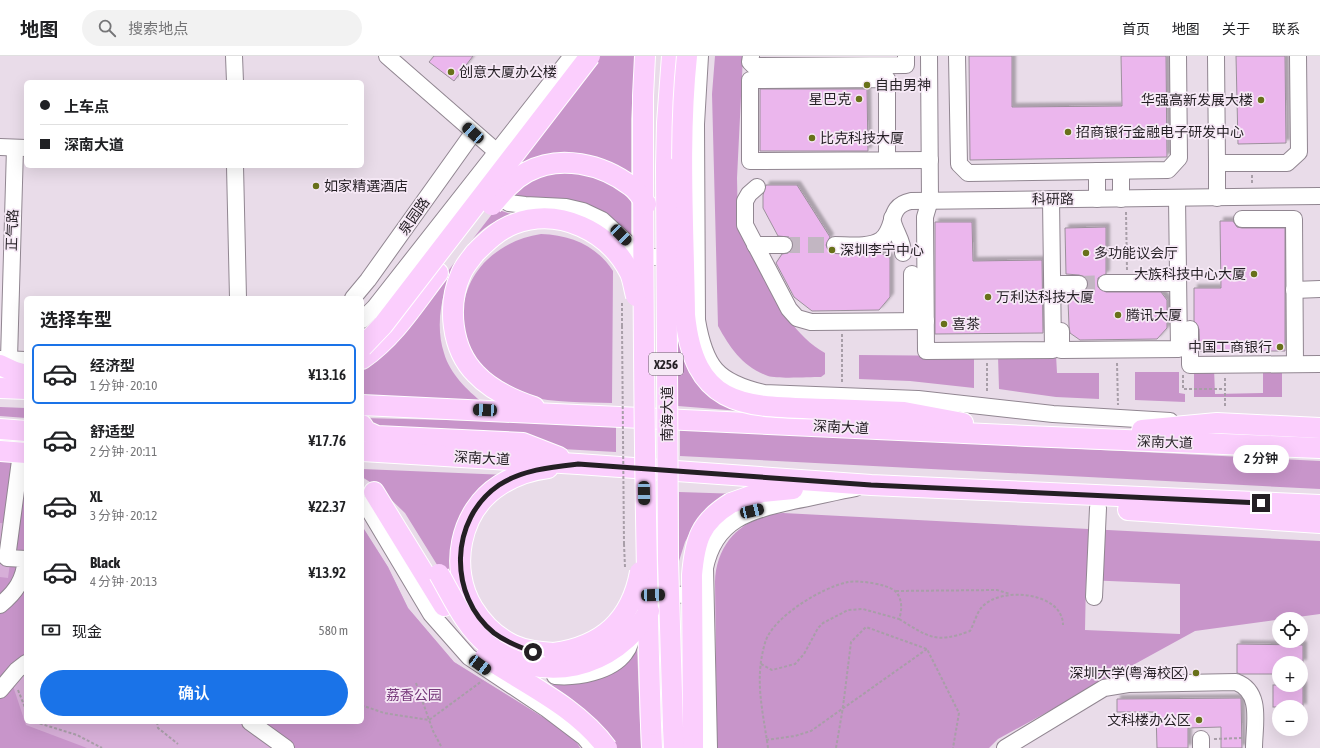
<!DOCTYPE html>
<html lang="zh">
<head>
<meta charset="utf-8">
<style>
  :root { --surface:#fff; --page:#f2f2f2; --text:#202124; --muted:#757577; --line:#e0e0e0; --accent:#1a73e8 }
  body { margin:0; font-family:"Asap Condensed","Noto Sans SC",sans-serif; background:var(--page); color:var(--text); height:100vh; display:flex; flex-direction:column; font-size:15px; white-space:nowrap }
  * { box-sizing:border-box; margin:0 }
  p { font-size:13px; color:var(--muted) }
  .icon { flex:none; width:22px; height:22px; fill:none; stroke:currentColor; stroke-width:2; stroke-linecap:round; stroke-linejoin:round }
  .map { position:relative; flex:1; overflow:hidden }
  .sheet { position:absolute; left:24px; top:240px; width:340px; height:428px; display:flex; flex-direction:column; background:var(--surface); border-radius:6px; box-shadow:0 4px 16px #0002 }
  .sheet>* { flex:none }
  .top-card { position:absolute; left:24px; top:24px; width:340px; height:88px; border-radius:6px; box-shadow:0 4px 16px #0002; display:grid; align-content:center; height:88px; padding:0 16px; background:var(--surface) }
  .tools { position:absolute; left:1272px; top:556px; display:grid; gap:8px }
  .tools a { display:grid; place-items:center; width:36px; height:36px; border-radius:50%; background:var(--surface); box-shadow:0 4px 16px #0002; font-size:20px }
  .end { position:absolute; width:18px; height:18px; margin:-9px; border:5px solid #241f24; background:#fff; box-shadow:0 0 0 2px #fff }
  .from { border-radius:50% }
  .bubble { position:absolute; height:28px; border-radius:14px; background:var(--surface); box-shadow:0 4px 16px #0002; font-size:13px; font-weight:600; line-height:28px; text-align:center }
  .car { position:absolute; width:12px; height:24px; margin:-12px -6px; border-radius:5px; box-shadow:0 0 3px 1px #0007; background:linear-gradient(#222 24%,#8ab4d8 0 40%,#222 0 76%,#8ab4d8 0 86%,#222 0) }
  .top-card b { display:flex; align-items:center; gap:14px; height:38px; font-size:15px }
  .top-card b+b { border-top:1px solid var(--line) }
  .top-card i { width:10px; height:10px; background:var(--text) }
  ul { padding:0; list-style:none }
  li { display:flex; align-items:center; gap:12px; height:60px; margin:0 8px 6px; padding:0 8px; border:2px solid transparent; border-radius:6px }
  li div { flex:1 }
  li b { display:block; font-size:15px }
  li em { font-style:normal; font-weight:600 }
  li.current { border-color:var(--accent) }
  li>.icon { width:36px; height:36px; stroke-width:1.5 }
  h2 { padding:0 16px; font-size:18px; line-height:48px }
  .pay { display:flex; align-items:center; gap:10px; height:44px; padding:0 16px; font-size:15px }
  .pay p { margin-inline-start:auto }
  .primary-button { display:flex; gap:8px; margin-top:auto; padding:8px 16px }
  .primary-button a { flex:1; height:46px; border-radius:24px; background:var(--accent); color:#fff; font-size:16px; font-weight:600; line-height:46px; text-align:center }
  header { display:flex; align-items:center; gap:24px; box-sizing:border-box; height:56px; padding:0 20px; background:var(--surface); border-bottom:1px solid var(--line) }
  header strong { font-size:19px }
  nav { display:flex; gap:22px; margin-inline-start:auto; font-size:14px }
  .search { width:280px; height:36px; background:var(--page); display:flex; align-items:center; gap:10px; box-sizing:border-box; padding:0 14px; border-radius:22px; color:var(--muted); font-size:15px }
  .map>svg:first-child { display:block }
</style>
</head>
<body>
<header>
<strong>地图</strong>
<div class="search"><svg class="icon" aria-label="search" viewBox="0 0 24 24"><circle cx="10" cy="10" r="6"/><path d="M15 15l6 6"/></svg>搜索地点</div>
<nav><a>首页</a><a>地图</a><a>关于</a><a>联系</a></nav>
</header>
<div class="map">
<svg width="1320" height="692" viewBox="0 0 1320 692">
  <defs>
    <filter id="shadow"><feDropShadow dx="3.5" dy="-3.5" stdDeviation="1" flood-color="#0004"/></filter>
  </defs>
  <rect width="100%" height="100%" fill="#e9dce9"/>
  <path fill="#d7afd8" d="M0,404L26,406V666H362V470L388,511L408,552L454,606L573,680L580,692H0Z"/>
  <g fill="#c895ca" fill-rule="evenodd">
    <path d="M600,0H635L631,63V180L507,139L515,110Z"/>
    <path d="M715,0H743L737,122L738,168L744,182C765,221 785,275 825,297V318L821,321C808,321 778,323 768,320C743,311 730,292 718,270L712,38Z"/>
    <path d="M496,153L511,158C504,162 496,165 489,169C452,194 430,255 444,297C450,318 467,334 483,347L362,342V310L400,277Z"/>
    <path d="M541,178C571,179 597,190 613,215L612,347C584,346 554,347 527,340C517,337 504,330 495,324C484,317 474,302 469,290C448,235 486,186 541,178Z"/>
    <path d="M678,281C691,328 696,333 740,355L678,350Z"/>
    <path d="M859,299L974,300V332L910,325L859,323Z"/>
    <path d="M1056,299L1057,317H1099V343L1056,341L999,333L998,300Z"/>
    <path d="M1135,316H1179V337L1185,338V346L1135,344Z"/>
    <path d="M0,351L26,352V362L0,360Z"/>
    <path d="M362,362L616,368V396L362,382Z"/>
    <path d="M680,373L1320,405V433L680,400Z"/>
    <path d="M0,404L26,406V499L12,498L15,468L0,467Z"/>
    <path d="M362,413L507,419L480,439L457,541L405,457L378,431L362,421Z"/>
    <path d="M679,436L741,438L695,467L685,486L679,505Z"/>
    <path d="M783,457L1320,485V558L1195,575L998,683L989,692H717L715,526C716,486 744,460 783,457ZM1086,524L1180,528V578L1085,574Z"/>
    <path d="M362,470L388,511L408,552L454,606L573,680L580,692H291L254,666H362Z"/>
    <path d="M10,507L26,509V604L0,630V521L8,522Z"/>
    <path d="M635,589L637,591L641,692H615L548,629L582,626L618,612L629,604Z"/>
    <path d="M11,624L26,669L87,692H0V638Z"/>
  </g>
  <path fill="#c793c8" d="M1194,312H1214L1215,338L1263,337V316H1282V341H1194Z"/>
  <g fill="#ebb6ed" stroke="#9c909c" filter="url(#shadow)">
    <path d="M434,0H473L454,25L429,6Z"/>
    <path d="M969,0H1012V51L1122,50L1121,0H1166L1167,101L970,104Z"/>
    <path d="M1236,0H1285L1286,87L1238,88Z"/>
    <path d="M760,33H867L868,95H760Z"/>
    <path d="M766,129H797L830,181L826,189L830,197L858,199L879,196L890,202V241L879,254L812,255L794,241L776,207L782,198L788,197L792,194L793,189L789,181L778,180L763,152V139Z"/>
    <path d="M1220,165H1233L1237,171L1242,172H1285V295H1200L1199,273L1194,265V232H1221Z"/>
    <path d="M935,166H972L973,205L1042,204L1043,277L935,278Z"/>
    <path d="M1106,171V218L1098,222V231L1106,236H1161L1167,244V272L1157,283L1080,284L1070,277L1069,270L1068,245L1075,238L1083,236L1087,233L1089,222L1079,219L1066,218L1065,172Z"/>
    <path d="M1237,588L1303,589V607H1279V618H1241L1237,617Z"/>
    <rect x="1273" y="629" width="30" height="22"/>
    <path d="M1241,642L1242,692H1221V671L1188,672V692H1157L1156,656H1117V643Z"/>
  </g>
  <g fill="none" stroke-linecap="round" stroke-linejoin="round">
    <g stroke="#c2b6c2" stroke-width="16" stroke-dasharray="16 8" stroke-linecap="butt">
      <path d="M784,189H835"/>
      <path d="M1079,228L1106,227"/>
    </g>
    <g stroke="#918691" stroke-width="18">
      <g id="minor">
        <path d="M234,0L235,26"/>
        <path d="M387,0L497,96"/>
        <path d="M700,0L696,68L697,264C705,311 717,326 764,337L918,343L1053,358L1170,365"/>
        <path d="M751,0L750,6L754,10L906,9V0"/>
        <path d="M929,0L930,144L925,161L926,295L1053,294L1051,143"/>
        <path d="M957,0L959,108L968,117L1168,114L1179,102L1178,0"/>
        <path d="M1216,0L1217,107H1287L1299,96L1298,0"/>
        <path d="M0,91L26,92"/>
        <path d="M887,104V23L750,24V105L930,104"/>
        <path d="M1217,107V142"/>
        <path d="M235,110L238,242"/>
        <path d="M1097,115V143"/>
        <path d="M1121,115V143"/>
        <path d="M757,131L749,138L745,145V169L789,253L797,262L811,266L926,265"/>
        <path d="M490,136L509,147L525,149L566,151L583,155L602,164L637,196L651,201H678"/>
        <path d="M892,162C894,175 903,184 903,197"/>
        <path d="M1242,163H1294L1295,308"/>
        <path d="M755,189H784"/>
        <path d="M835,189C848,189 869,192 881,184C897,172 886,150 911,145L1320,140"/>
        <path d="M912,218V265"/>
        <path d="M1106,227H1178"/>
        <path d="M1061,228H1079"/>
        <path d="M1294,234L1320,233"/>
        <path d="M353,242L368,224L473,77"/>
        <path d="M362,264L375,251L572,0"/>
        <path d="M1190,273V309L1320,308"/>
        <path d="M1061,275V294L1179,293L1177,142"/>
        <path d="M0,303L26,304"/>
        <path d="M9,303L15,92"/>
        <path d="M362,448L369,454L431,558L469,601L547,653L584,681L593,692"/>
        <path d="M1094,541L1098,452"/>
        <path d="M637,544L640,540L704,538"/>
        <path d="M0,549C16,536 24,524 26,503L7,502L21,397"/>
        <path d="M555,620C577,622 611,616 625,597C630,591 631,584 632,576"/>
        <path d="M0,634L17,614L26,607"/>
        <path d="M250,666L286,692"/>
        <path d="M1201,683V692"/>
        <path d="M709,692L705,512C715,463 749,455 793,445C814,441 835,436 856,432"/>
        <path d="M1005,692L1104,632L1128,628L1236,626C1263,636 1254,669 1254,692"/>
      </g>
    </g>
    <g stroke="#fff" stroke-width="22">
      <g id="major">
        <path d="M643,40L645,0"/>
        <path d="M666,111L667,67L672,0"/>
        <path d="M475,197C470,204 464,210 461,218C447,249 451,293 476,318C491,334 513,344 534,351"/>
        <path d="M362,303C394,281 415,247 438,217"/>
        <path d="M0,309L15,316L26,319"/>
        <path d="M0,332L26,333"/>
        <path d="M362,349L1027,380L1320,392"/>
        <path d="M830,353L904,356L963,367"/>
        <path d="M362,369L366,375L377,380L523,387L559,401"/>
        <path d="M0,373L26,375"/>
        <path d="M1142,374L1217,367L1320,372"/>
        <path d="M0,395L26,397"/>
        <path d="M362,395L578,408L871,429L1320,449"/>
        <path d="M548,412C531,414 514,420 500,429C459,455 449,513 473,552C483,568 496,581 513,589C526,595 540,596 554,597"/>
        <path d="M374,436L444,550"/>
        <path d="M731,447L762,436L793,433"/>
        <path d="M1128,454L1320,467"/>
        <path d="M651,669L652,692"/>
        <path d="M693,670V692"/>
        <path d="M673,671L674,692"/>
      </g>
    </g>
    <g stroke="#a89ea8" stroke-width="2" stroke-dasharray="3 2" stroke-linecap="butt">
      <path d="M1252,119V129"/>
      <path d="M1126,156L1127,214"/>
      <path d="M622,270V247"/>
      <path d="M842,278V328"/>
      <path d="M987,307V337"/>
      <path d="M1117,307L1118,349"/>
      <path d="M1183,319V333H1225"/>
      <path d="M1225,322V352"/>
      <path d="M624,488L625,511"/>
      <path d="M896,535L997,534L1010,538"/>
      <path d="M899,563C929,581 935,588 970,575C974,568 977,556 982,551C1001,530 1063,536 1063,569"/>
      <path d="M761,608L772,614L795,608L804,598L818,572L823,567L848,554L863,553L899,563C902,556 903,542 895,535C887,528 859,524 848,526C823,531 772,561 765,587C754,624 763,655 768,692"/>
      <path d="M416,627L433,675L442,692"/>
      <path d="M18,634L26,654"/>
      <path d="M844,643L851,586L866,571L927,593L959,657L953,692"/>
      <path d="M362,652L364,650L384,657L429,664L482,625"/>
      <path d="M35,666L77,679L102,692"/>
      <path d="M157,666L158,672L178,688"/>
      <path d="M1214,683L1242,682"/>
      <path d="M766,684L795,680L811,675L927,593"/>
      <path d="M836,692L842,657"/>
    </g>
    <use href="#minor" stroke="#fff" stroke-width="16"/>
    <use href="#major" stroke="#fbcefd" stroke-width="20"/>
    <g stroke="#fff" stroke-width="22" stroke-linecap="butt">
      <g id="major-bridge">
        <path d="M687,0C678,86 684,173 685,259C695,357 749,350 830,353"/>
        <path d="M643,40C643,250 644,459 651,669"/>
        <path d="M666,111L668,504L673,671"/>
        <path d="M492,149C502,137 512,124 527,116C560,98 602,108 631,130C637,134 642,142 646,148"/>
        <path d="M475,197C486,186 498,174 514,168C559,151 609,175 630,217C633,224 634,233 636,240"/>
        <path d="M362,291L383,269L590,0"/>
        <path d="M439,518C453,542 465,570 487,588C541,631 615,613 649,555"/>
        <path d="M554,597C602,590 631,565 640,516"/>
        <path d="M485,601C526,628 577,651 607,692"/>
        <path d="M693,670L692,519C695,484 700,466 731,447"/>
      </g>
    </g>
    <g stroke="#a89ea8" stroke-width="2" stroke-dasharray="3 2" stroke-linecap="butt">
      <path d="M622,270L624,488"/>
      <path d="M842,657L844,643"/>
    </g>
    <use href="#major-bridge" stroke="#fbcefd" stroke-width="20"/>
  </g>
  <g fill="none" stroke-linecap="round" stroke-linejoin="round">
    <path stroke="#241f24" stroke-width="5" d="M533,596C519,591 506,586 494,577C448,540 449,463 499,429C522,414 551,411 578,408L871,429L1261,447"/>
  </g>
  <g fill="#68711a" stroke="#f6e9f6" stroke-width="1.5">
    <circle cx="451" cy="16" r="4"/>
    <circle cx="867" cy="29" r="4"/>
    <circle cx="859" cy="43" r="4"/>
    <circle cx="1261" cy="44" r="4"/>
    <circle cx="1068" cy="76" r="4"/>
    <circle cx="812" cy="82" r="4"/>
    <circle cx="316" cy="130" r="4"/>
    <circle cx="832" cy="194" r="4"/>
    <circle cx="1086" cy="197" r="4"/>
    <circle cx="1254" cy="218" r="4"/>
    <circle cx="988" cy="241" r="4"/>
    <circle cx="1118" cy="259" r="4"/>
    <circle cx="944" cy="268" r="4"/>
    <circle cx="1280" cy="291" r="4"/>
    <circle cx="1196" cy="617" r="4"/>
    <circle cx="1199" cy="664" r="4"/>
  </g>
  <g text-anchor="middle" stroke-width="3.5" stroke-linejoin="round" paint-order="stroke">
    <rect fill="#f6e9f6" stroke="#635c63" stroke-width="1" x="649" y="297" width="34" height="22" rx="3"/>
    <g font-size="13" font-weight="bold" fill="#241f24">
      <text x="666" y="313">X256</text>
    </g>
    <g font-size="14" fill="#241f24" stroke="#f6e9f6" text-anchor="start">
      <text x="459" y="21">创意大厦办公楼</text>
      <text x="875" y="34">自由男神</text>
      <text x="851" y="48" text-anchor="end">星巴克</text>
      <text x="1253" y="49" text-anchor="end">华强高新发展大楼</text>
      <text x="1076" y="81">招商银行金融电子研发中心</text>
      <text x="820" y="87">比克科技大厦</text>
      <text x="324" y="135">如家精選酒店</text>
      <text x="840" y="199">深圳李宁中心</text>
      <text x="1094" y="202">多功能议会厅</text>
      <text x="1246" y="223" text-anchor="end">大族科技中心大厦</text>
      <text x="996" y="246">万利达科技大厦</text>
      <text x="1126" y="264">腾讯大厦</text>
      <text x="952" y="273">喜茶</text>
      <text x="1272" y="296" text-anchor="end">中国工商银行</text>
      <text x="1188" y="622" text-anchor="end">深圳大学(粤海校区)</text>
      <text x="1191" y="669" text-anchor="end">文科楼办公区</text>
    </g>
    <g font-size="14" fill="#241f24" stroke="#f6e9f6">
      <text transform="translate(1053 143) rotate(-1)" y="5">科研路</text>
      <text transform="translate(414 160) rotate(-55)" y="5">泉园路</text>
      <text transform="translate(12 174) rotate(-88)" y="5">正气路</text>
      <text transform="translate(667 358) rotate(-90)" y="5">南海大道</text>
      <text transform="translate(841 371) rotate(3)" y="5">深南大道</text>
      <text transform="translate(1165 386) rotate(2)" y="5">深南大道</text>
      <text transform="translate(482 402) rotate(3)" y="5">深南大道</text>
    </g>
    <g font-size="14" fill="#77397b" stroke="#f6e9f6">
      <text x="414" y="644">荔香公园</text>
    </g>
  </g>
</svg>
<div class="tools">
<a><svg class="icon" aria-label="locate" viewBox="0 0 24 24"><circle cx="12" cy="12" r="6"/><path d="M12 2v4M12 18v4M2 12h4M18 12h4"/></svg></a>
<a>+</a>
<a>−</a>
</div>
<i class="end from" style="left:533px;top:596px"></i>
<i class="end" style="left:1261px;top:447px"></i>
<div class="bubble" style="left:1233px;top:389px;width:56px">2 分钟</div>
<i class="car" style="left:473px;top:77px;rotate:312deg"></i>
<i class="car" style="left:621px;top:179px;rotate:135deg"></i>
<i class="car" style="left:485px;top:354px;rotate:273deg"></i>
<i class="car" style="left:644px;top:437px;rotate:179deg"></i>
<i class="car" style="left:752px;top:455px;rotate:77deg"></i>
<i class="car" style="left:653px;top:539px;rotate:88deg"></i>
<i class="car" style="left:480px;top:609px;rotate:126deg"></i>
<div class="top-card">
<b><i class="from"></i>上车点</b>
<b><i></i>深南大道</b>
</div>
<section class="sheet">
<h2>选择车型</h2>
<ul>
<li class="current"><svg class="icon" aria-label="car" viewBox="0 0 24 24"><path d="M5 17H2v-5l4-1 3-4h7l3 4 3 1v5h-3M9 17h6M6 11h13"/><circle cx="7" cy="17" r="2"/><circle cx="17" cy="17" r="2"/></svg><div><b>经济型</b><p>1 分钟 · 20:10</p></div><em>¥13.16</em></li>
<li><svg class="icon" aria-label="car" viewBox="0 0 24 24"><path d="M5 17H2v-5l4-1 3-4h7l3 4 3 1v5h-3M9 17h6M6 11h13"/><circle cx="7" cy="17" r="2"/><circle cx="17" cy="17" r="2"/></svg><div><b>舒适型</b><p>2 分钟 · 20:11</p></div><em>¥17.76</em></li>
<li><svg class="icon" aria-label="car" viewBox="0 0 24 24"><path d="M5 17H2v-5l4-1 3-4h7l3 4 3 1v5h-3M9 17h6M6 11h13"/><circle cx="7" cy="17" r="2"/><circle cx="17" cy="17" r="2"/></svg><div><b>XL</b><p>3 分钟 · 20:12</p></div><em>¥22.37</em></li>
<li><svg class="icon" aria-label="car" viewBox="0 0 24 24"><path d="M5 17H2v-5l4-1 3-4h7l3 4 3 1v5h-3M9 17h6M6 11h13"/><circle cx="7" cy="17" r="2"/><circle cx="17" cy="17" r="2"/></svg><div><b>Black</b><p>4 分钟 · 20:13</p></div><em>¥13.92</em></li>
</ul>
<div class="pay"><svg class="icon" aria-label="cash" viewBox="0 0 24 24"><path d="M3 7h18v10H3z"/><circle cx="12" cy="12" r="2"/></svg>现金<p>580 m</p></div>
<div class="primary-button"><a>确认</a></div>
</section>
</div>
</body>
</html>
